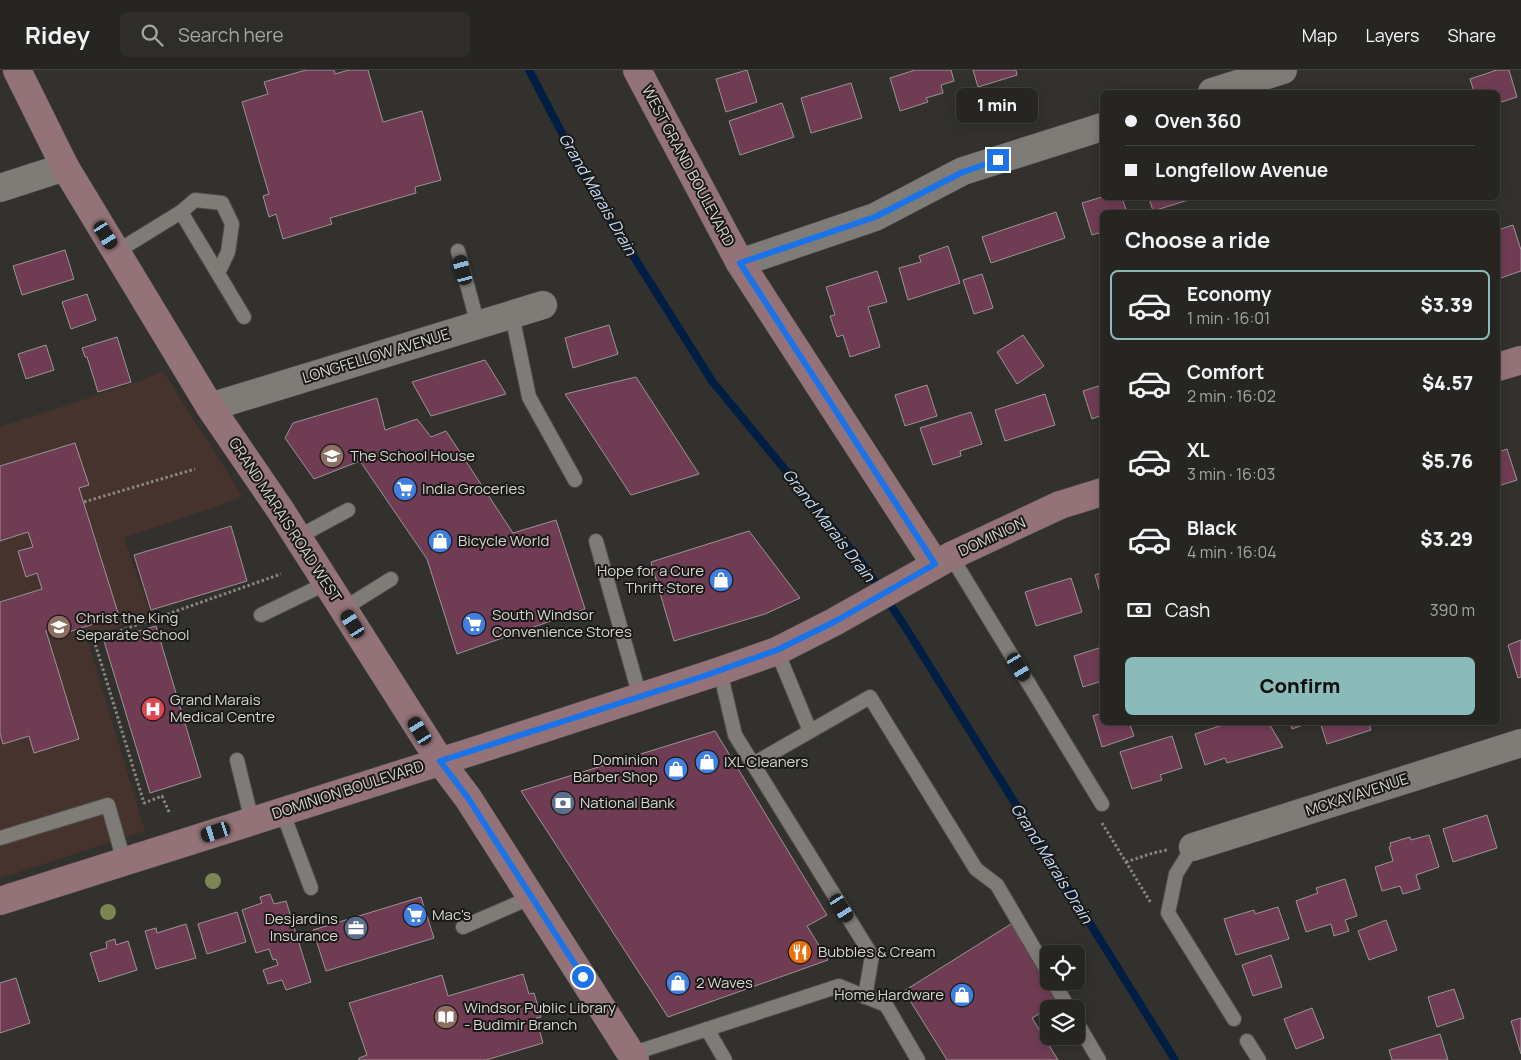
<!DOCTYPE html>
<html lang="en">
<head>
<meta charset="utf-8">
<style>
  :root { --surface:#262522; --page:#2e2d2a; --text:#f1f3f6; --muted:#a4a5a5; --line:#424240; --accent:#8bbbb9 }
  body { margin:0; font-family:Manrope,sans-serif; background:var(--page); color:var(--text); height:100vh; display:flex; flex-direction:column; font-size:19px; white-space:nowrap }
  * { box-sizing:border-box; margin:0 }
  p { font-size:16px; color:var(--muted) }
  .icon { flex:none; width:28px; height:28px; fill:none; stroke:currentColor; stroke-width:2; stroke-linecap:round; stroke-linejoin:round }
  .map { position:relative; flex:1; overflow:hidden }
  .sheet { position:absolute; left:1100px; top:140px; width:400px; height:515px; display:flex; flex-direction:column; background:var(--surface); border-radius:8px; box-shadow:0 2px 12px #0003,0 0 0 1px var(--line) }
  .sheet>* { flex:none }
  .banner { position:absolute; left:1100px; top:20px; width:400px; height:110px; border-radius:8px; box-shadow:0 2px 12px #0003,0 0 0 1px var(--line); display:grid; align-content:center; height:110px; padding:0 25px; background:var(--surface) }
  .tools { position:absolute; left:1040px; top:875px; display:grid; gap:10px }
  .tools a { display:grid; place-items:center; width:45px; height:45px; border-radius:8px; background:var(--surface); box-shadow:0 2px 12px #0003,0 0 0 1px var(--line); font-size:25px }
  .end { position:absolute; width:22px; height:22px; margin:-11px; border:6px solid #1a73e8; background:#fff; box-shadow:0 0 0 2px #fff }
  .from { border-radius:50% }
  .bubble { position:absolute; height:35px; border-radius:8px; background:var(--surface); box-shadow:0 2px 12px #0003,0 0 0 1px var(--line); font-size:16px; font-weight:800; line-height:35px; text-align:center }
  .car { position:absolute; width:15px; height:30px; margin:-15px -8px; border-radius:6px; box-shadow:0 0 4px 1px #0007; background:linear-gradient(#222 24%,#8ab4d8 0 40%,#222 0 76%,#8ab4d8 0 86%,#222 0) }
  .banner b { display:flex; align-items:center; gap:18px; height:48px; font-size:19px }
  .banner b+b { border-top:1px solid var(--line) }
  .banner i { width:12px; height:12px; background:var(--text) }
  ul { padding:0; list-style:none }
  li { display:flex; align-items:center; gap:15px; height:70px; margin:0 10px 8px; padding:0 15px; border:2px solid transparent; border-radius:8px }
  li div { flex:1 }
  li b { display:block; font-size:19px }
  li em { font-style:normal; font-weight:800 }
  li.on { border-color:var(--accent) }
  li>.icon { width:45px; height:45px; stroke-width:1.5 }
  h2 { padding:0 25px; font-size:22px; line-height:60px }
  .pay { display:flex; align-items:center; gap:12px; height:55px; padding:0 25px; font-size:19px }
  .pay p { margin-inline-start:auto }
  .action { display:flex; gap:10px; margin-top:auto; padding:10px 25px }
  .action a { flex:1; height:58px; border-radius:8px; background:var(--accent); color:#111; font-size:20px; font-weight:800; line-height:58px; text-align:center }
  header { display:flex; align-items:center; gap:30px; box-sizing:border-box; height:70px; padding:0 25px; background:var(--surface); border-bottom:1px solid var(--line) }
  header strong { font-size:24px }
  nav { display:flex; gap:28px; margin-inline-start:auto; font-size:18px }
  .search { width:350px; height:45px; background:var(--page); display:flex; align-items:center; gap:12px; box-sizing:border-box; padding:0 18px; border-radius:8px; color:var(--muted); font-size:19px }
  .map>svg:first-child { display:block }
</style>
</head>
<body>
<header>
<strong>Ridey</strong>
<div class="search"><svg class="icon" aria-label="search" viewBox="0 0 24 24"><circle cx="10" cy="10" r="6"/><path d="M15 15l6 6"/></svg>Search here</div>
<nav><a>Map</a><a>Layers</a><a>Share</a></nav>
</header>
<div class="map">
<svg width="1521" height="990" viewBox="0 0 1521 990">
  <rect width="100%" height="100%" fill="#33312d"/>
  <path fill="#47332e" d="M163,301L243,427L124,468L151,545L87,569L145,761L0,808V357L140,311Z"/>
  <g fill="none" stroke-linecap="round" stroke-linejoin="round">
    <path stroke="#001e43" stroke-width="8" d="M529,0L590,117L712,311L862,493L904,555L1175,990"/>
  </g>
  <g fill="#703c54" stroke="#9a9496">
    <path d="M306,0H334L335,4L349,0H368L383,52L422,41L441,110L415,117L416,123L330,148L332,154L283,169L276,144L269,147L263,126L269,124L242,32L268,24L264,12Z"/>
    <path d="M747,0L757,32L726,42L716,9Z"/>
    <path d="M915,0H951L954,11L941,15L943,23L926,28L928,32L900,41L890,8Z"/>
    <path d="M973,0H1016L1017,5L978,17Z"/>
    <path d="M1497,0H1509L1517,27L1498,33V22H1474L1470,9Z"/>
    <path d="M851,13L862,48L811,63L801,28Z"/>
    <path d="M782,33L794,67L740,85L729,51Z"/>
    <path d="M1102,127L1122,128L1127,142H1102V162L1092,165L1082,133Z"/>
    <path d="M1149,128H1195L1153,141Z"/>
    <path d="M1056,142L1065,168L991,193L982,167Z"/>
    <path d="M1513,155L1521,180V201L1498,209V160Z"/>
    <path d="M948,176L960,213L908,230L899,198L921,192L919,186Z"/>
    <path d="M65,180L74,209L22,225L13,196Z"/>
    <path d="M877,201L887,232L868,237L880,277L850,287L843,265L837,267L830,246L835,245L826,217Z"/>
    <path d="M982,204L993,238L974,244L963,210Z"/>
    <path d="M87,224L96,250L71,259L62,232Z"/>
    <path d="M609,255L618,284L573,298L565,268Z"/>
    <path d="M1023,265L1044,296L1017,314L997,282Z"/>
    <path d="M117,267L131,312L98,322L87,287H85L82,278Z"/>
    <path d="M46,275L54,300L26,309L18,284Z"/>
    <path d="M485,290L506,324L431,346L412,312Z"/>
    <path d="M636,307L699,404L631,425L565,324Z"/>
    <path d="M927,315L937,346L905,356L895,325Z"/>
    <path d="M1102,315V345L1092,349L1083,321Z"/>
    <path d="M1045,324L1055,355L1005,371L995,340Z"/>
    <path d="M377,328L385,360L417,349L431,367L446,361L513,463L556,450L585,539L457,584L427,489L360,391L314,409L285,368L293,353Z"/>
    <path d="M971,342L982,374L960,381L961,386L933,395L920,358Z"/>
    <path d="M75,373L89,415L79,418L119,546L56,566L54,558L46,561L79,669L34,683L29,666L3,674L0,664V532L42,519L37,503L26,507L18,481L33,477L28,462L0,471V396Z"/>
    <path d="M1507,379L1517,410L1498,416V382Z"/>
    <path d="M231,456L247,511L151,540L134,485Z"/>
    <path d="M749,461L800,528L765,544L674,571L651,492Z"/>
    <path d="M1102,502V530L1095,505Z"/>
    <path d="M1071,508L1082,542L1036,556L1025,522Z"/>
    <path d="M156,556L201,707L150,723L104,571Z"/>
    <path d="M1521,570V607L1518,608L1508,575Z"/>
    <path d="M1102,577V611L1083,617L1074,586Z"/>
    <path d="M1102,643V652H1129L1134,666L1102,677L1093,646Z"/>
    <path d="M1232,652H1268L1283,677L1227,693L1225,688L1205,695L1195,664Z"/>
    <path d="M1290,652H1311L1292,659Z"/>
    <path d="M1320,652H1368L1371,660L1327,674Z"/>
    <path d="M715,661L827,845L807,856L828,890L668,947L521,721Z"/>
    <path d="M1172,666L1182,698L1160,705L1162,710L1132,719L1120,682Z"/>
    <path d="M1487,745L1497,778L1453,792L1443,759Z"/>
    <path d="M1429,765L1439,797L1416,805L1420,819L1403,824L1400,816L1382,821L1375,797L1393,791L1389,777L1391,776L1390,773L1410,767L1411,770Z"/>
    <path d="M1345,809L1357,846L1345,850L1349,861L1334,866L1331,854L1306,862L1296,831L1318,823L1316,818Z"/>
    <path d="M270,824L274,834L286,831L311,912L286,920L282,910L268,914L263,900L278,895L276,889L273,890L269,879L256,883L242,840L262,833L260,827Z"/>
    <path d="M421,827L434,868L326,901L313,860Z"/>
    <path d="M1278,837L1289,869L1236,885L1224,849L1254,840L1255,844Z"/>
    <path d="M237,842L246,872L207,884L198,854Z"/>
    <path d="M1386,850L1397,880L1369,890L1358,861Z"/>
    <path d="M186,854L196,888L156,899L145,861L156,858L157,863Z"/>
    <path d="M1011,854L1059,932L1032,948L1058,990H947L904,921Z"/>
    <path d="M115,869L116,875L128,871L137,900L99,912L90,883L107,878L106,872Z"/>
    <path d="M1271,885L1282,917L1253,926L1242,895Z"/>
    <path d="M523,904L529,924L534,923L541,947L536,948L543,973L486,990H359V988L367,985L349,933L442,905L448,926Z"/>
    <path d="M16,908L30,953L0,963V913Z"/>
    <path d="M1454,919L1464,948L1437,957L1428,927Z"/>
    <path d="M1312,938L1324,968L1296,979L1284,949Z"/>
    <path d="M1521,948V984L1511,951Z"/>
    <path d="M1440,964L1448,990H1392L1389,980Z"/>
  </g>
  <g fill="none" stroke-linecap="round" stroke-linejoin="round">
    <g stroke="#4f4e4a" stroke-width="16">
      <g id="lane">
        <path d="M181,142L195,130L222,133L232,154L228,182L218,203"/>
        <path d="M458,181L478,255"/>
        <path d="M116,182L181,142L244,247"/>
        <path d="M512,245L529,327L575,410"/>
        <path d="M298,467L348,440"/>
        <path d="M596,471L640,627"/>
        <path d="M951,486L1102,734"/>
        <path d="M343,539L391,509"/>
        <path d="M261,545L327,513"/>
        <path d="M777,581L810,661"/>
        <path d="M720,601L735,665L872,886L865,927"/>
        <path d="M237,690L252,751"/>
        <path d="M753,694L870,627L976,799L997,815L1049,904"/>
        <path d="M282,741L311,818"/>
        <path d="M0,768L108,735L124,791"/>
        <path d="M1193,777L1176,804L1168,843L1234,949"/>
        <path d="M463,857L532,827"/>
        <path d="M1053,911L1069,939"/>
        <path d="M1076,951L1099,990"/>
        <path d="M707,959L725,990"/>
        <path d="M1247,971L1259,990"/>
        <path d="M631,984L839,916L886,935L918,990"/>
      </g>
    </g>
    <g stroke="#4f4e4a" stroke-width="29">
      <g id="street">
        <path d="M1212,22L1283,0"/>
        <path d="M0,118L65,97"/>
        <path d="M740,193L875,147L963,101L1102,57"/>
        <path d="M210,337L543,235"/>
        <path d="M1193,777L1521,673"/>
      </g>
    </g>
    <g stroke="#4f4e4a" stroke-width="29">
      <g id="secondary">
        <path d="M17,0L65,97L210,337L281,441L440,691L468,728L635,990"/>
        <path d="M637,0L740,193L935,494"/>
        <path d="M1498,297L1521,290"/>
        <path d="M0,831L477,680L720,601L777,581L834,552L951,486L1060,435L1102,422"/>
      </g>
    </g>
    <g stroke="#888783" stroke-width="3" stroke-dasharray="2.5 2.5" stroke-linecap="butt">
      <path d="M84,432L195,399"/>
      <path d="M169,742L162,726L144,733L94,570L281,504"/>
      <path d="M1102,753L1151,833"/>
      <path d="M1126,792L1153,783L1167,780"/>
    </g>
    <use href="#lane" stroke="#7f7c77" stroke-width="14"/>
    <use href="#street" stroke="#7f7c77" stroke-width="28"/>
    <use href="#secondary" stroke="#947378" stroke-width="28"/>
  </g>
  <g fill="#7e8555">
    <circle cx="213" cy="811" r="8"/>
    <circle cx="108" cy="842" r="8"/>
  </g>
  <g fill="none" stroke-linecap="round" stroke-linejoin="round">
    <path stroke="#1a73e8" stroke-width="6" d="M583,907L468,728L440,691L704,606L777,580L834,552L935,494L740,193L875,147L963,102L998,90"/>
  </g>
  <defs>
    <g id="school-disc" transform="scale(1.25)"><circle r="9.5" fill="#8d6e63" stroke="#1a1917"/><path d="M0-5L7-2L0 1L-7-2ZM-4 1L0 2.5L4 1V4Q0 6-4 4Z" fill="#fff"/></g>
    <g id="supermarket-disc" transform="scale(1.25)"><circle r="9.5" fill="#3f7fe0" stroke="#1a1917"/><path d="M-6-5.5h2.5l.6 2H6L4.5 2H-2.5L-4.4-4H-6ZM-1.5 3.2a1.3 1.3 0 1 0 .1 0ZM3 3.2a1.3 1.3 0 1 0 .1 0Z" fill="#fff"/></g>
    <g id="shop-disc" transform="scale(1.25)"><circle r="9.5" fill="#3f7fe0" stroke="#1a1917"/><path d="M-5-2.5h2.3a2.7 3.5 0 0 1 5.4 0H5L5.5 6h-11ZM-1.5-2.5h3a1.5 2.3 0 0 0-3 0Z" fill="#fff"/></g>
    <g id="hospital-disc" transform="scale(1.25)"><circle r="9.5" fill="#e0444e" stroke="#1a1917"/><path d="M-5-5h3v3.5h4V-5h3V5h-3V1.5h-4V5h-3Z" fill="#fff"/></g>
    <g id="bank-disc" transform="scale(1.25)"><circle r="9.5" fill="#5c6f8a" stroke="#1a1917"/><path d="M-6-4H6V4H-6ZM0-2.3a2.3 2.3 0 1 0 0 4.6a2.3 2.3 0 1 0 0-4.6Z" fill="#fff"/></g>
    <g id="office-disc" transform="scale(1.25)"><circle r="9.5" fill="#5c6f8a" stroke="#1a1917"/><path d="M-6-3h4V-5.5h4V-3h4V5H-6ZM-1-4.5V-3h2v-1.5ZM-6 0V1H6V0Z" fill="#fff"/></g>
    <g id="restaurant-disc" transform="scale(1.25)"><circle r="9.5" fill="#e8710a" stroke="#1a1917"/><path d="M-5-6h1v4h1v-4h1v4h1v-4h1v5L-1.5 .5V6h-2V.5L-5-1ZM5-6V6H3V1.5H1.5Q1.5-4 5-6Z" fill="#fff"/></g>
    <g id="library-disc" transform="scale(1.25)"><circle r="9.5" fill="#8d6e63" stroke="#1a1917"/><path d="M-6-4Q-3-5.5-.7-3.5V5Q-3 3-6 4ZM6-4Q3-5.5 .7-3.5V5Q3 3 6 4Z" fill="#fff"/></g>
  </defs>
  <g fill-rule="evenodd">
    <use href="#school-disc" x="332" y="386"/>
    <use href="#supermarket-disc" x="405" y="419"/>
    <use href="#shop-disc" x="440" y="471"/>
    <use href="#shop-disc" x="721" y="510"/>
    <use href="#supermarket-disc" x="474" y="554"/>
    <use href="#school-disc" x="59" y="557"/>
    <use href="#hospital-disc" x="153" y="639"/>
    <use href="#shop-disc" x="707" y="692"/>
    <use href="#shop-disc" x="676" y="699"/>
    <use href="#bank-disc" x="563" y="733"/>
    <use href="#supermarket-disc" x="415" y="845"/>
    <use href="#office-disc" x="356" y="858"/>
    <use href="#restaurant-disc" x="800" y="882"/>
    <use href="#shop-disc" x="678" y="913"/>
    <use href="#shop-disc" x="962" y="925"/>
    <use href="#library-disc" x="446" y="947"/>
  </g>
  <g text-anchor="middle" stroke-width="4" stroke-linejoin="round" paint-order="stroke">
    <g font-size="15" fill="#d6d5d2" stroke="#1a1917">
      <text transform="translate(688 96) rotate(62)" y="5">WEST GRAND BOULEVARD</text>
      <text transform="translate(376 286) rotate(-17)" y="5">LONGFELLOW AVENUE</text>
      <text transform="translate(285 450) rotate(57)" y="5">GRAND MARAIS ROAD WEST</text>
      <text transform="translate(992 467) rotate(-25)" y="5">DOMINION</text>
      <text transform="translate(348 720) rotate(-18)" y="5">DOMINION BOULEVARD</text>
      <text transform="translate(1357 725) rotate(-18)" y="5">MCKAY AVENUE</text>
    </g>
    <g font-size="15" fill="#d6d5d2" stroke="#1a1917" text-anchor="start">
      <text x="350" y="391">The School House</text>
      <text x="422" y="424">India Groceries</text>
      <text x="458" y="476">Bicycle World</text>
      <text x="704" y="506" text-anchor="end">Hope for a Cure<tspan x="704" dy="17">Thrift Store</tspan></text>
      <text x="492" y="550">South Windsor<tspan x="492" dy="17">Convenience Stores</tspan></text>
      <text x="76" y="553">Christ the King<tspan x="76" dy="17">Separate School</tspan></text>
      <text x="170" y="635">Grand Marais<tspan x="170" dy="17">Medical Centre</tspan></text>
      <text x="658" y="695" text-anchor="end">Dominion<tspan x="658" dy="17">Barber Shop</tspan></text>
      <text x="724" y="697">IXL Cleaners</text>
      <text x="580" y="738">National Bank</text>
      <text x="432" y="850">Mac's</text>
      <text x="338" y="854" text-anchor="end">Desjardins<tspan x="338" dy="17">Insurance</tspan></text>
      <text x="818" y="887">Bubbles &amp; Cream</text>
      <text x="696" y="918">2 Waves</text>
      <text x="944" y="930" text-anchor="end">Home Hardware</text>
      <text x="464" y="943">Windsor Public Library<tspan x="464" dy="17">- Budimir Branch</tspan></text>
    </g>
    <g font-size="16" font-style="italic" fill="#c7ddf8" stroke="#1a1917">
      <text transform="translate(598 124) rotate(60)" y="6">Grand Marais Drain</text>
      <text transform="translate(829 455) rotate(52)" y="6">Grand Marais Drain</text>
      <text transform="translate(1052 793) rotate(58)" y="6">Grand Marais Drain</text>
    </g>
  </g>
</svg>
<div class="tools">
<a><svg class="icon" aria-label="locate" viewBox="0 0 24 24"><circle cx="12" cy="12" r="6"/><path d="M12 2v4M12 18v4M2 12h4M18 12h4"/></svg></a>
<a><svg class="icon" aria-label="layers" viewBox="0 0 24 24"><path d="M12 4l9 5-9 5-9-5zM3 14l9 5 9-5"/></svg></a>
</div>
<i class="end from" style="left:583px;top:907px"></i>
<i class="end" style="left:998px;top:90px"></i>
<div class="bubble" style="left:956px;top:18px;width:82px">1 min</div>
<i class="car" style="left:106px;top:165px;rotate:148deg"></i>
<i class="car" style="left:463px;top:200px;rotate:345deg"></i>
<i class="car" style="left:353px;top:554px;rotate:328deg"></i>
<i class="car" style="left:1019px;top:597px;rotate:149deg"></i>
<i class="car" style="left:420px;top:661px;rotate:328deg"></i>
<i class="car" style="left:216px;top:762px;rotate:252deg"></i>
<i class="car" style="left:842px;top:838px;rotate:148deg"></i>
<div class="banner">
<b><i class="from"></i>Oven 360</b>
<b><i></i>Longfellow Avenue</b>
</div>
<section class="sheet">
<h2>Choose a ride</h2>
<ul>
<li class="on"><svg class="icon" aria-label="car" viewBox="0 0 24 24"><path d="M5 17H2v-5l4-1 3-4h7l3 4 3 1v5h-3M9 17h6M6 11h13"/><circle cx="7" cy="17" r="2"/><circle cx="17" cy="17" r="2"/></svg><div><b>Economy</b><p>1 min · 16:01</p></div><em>$3.39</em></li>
<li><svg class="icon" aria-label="car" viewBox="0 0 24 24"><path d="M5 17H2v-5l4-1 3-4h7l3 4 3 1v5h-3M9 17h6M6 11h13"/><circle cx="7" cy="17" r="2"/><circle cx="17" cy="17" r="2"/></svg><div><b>Comfort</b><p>2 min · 16:02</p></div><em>$4.57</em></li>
<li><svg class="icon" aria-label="car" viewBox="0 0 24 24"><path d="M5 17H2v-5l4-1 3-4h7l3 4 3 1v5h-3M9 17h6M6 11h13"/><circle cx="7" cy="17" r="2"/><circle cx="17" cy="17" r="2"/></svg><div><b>XL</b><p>3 min · 16:03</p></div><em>$5.76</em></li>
<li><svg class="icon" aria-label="car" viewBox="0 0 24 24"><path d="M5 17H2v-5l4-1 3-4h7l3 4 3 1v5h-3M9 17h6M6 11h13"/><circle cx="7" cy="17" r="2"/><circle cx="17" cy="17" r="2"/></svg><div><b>Black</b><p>4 min · 16:04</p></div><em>$3.29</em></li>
</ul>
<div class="pay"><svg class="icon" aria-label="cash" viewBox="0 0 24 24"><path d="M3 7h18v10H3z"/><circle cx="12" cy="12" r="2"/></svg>Cash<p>390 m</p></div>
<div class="action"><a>Confirm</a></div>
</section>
</div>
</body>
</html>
